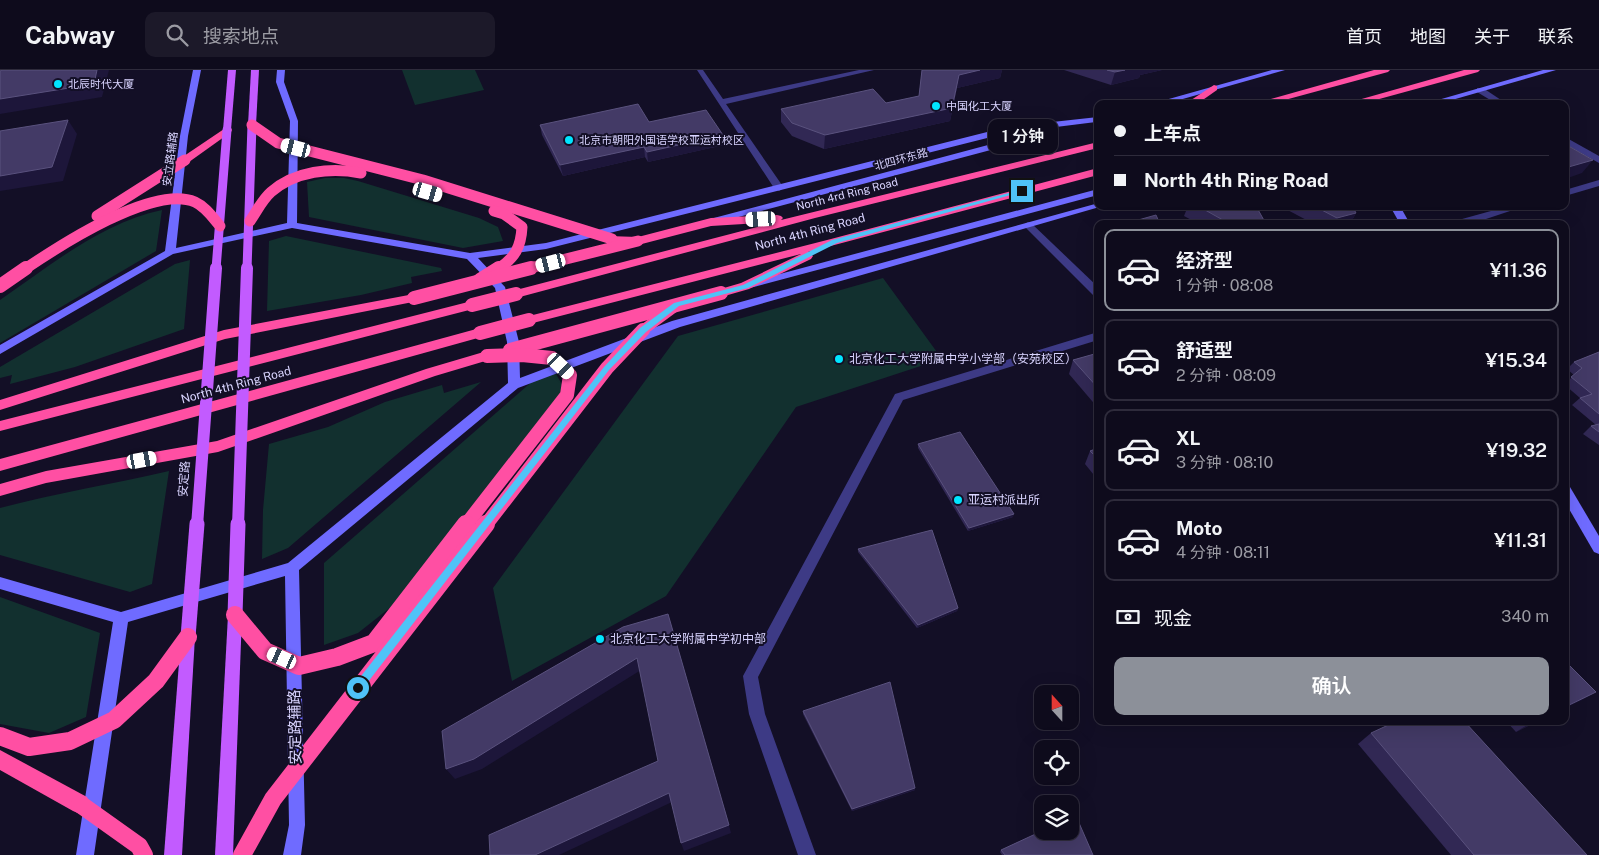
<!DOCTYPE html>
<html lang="zh">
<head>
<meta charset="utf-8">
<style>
  :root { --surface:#0e0b1c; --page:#1c1929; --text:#f1f3f6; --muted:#9b9ba3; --line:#2e2b3b; --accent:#8c9099 }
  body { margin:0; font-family:"Public Sans","Noto Sans SC",sans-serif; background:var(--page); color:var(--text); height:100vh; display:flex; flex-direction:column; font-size:19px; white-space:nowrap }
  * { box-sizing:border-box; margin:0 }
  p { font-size:16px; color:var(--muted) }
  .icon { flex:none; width:28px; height:28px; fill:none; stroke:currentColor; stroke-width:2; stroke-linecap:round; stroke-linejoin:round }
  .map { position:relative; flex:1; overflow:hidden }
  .drawer { position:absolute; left:1094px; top:150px; width:475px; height:505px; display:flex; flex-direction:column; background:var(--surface); border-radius:10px; box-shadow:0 5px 20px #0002,0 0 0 1px var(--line) }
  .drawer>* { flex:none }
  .guide { position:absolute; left:1094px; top:30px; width:475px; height:110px; border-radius:10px; box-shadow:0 5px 20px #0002,0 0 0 1px var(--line); display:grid; align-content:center; height:110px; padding:0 20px; background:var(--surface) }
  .needle { width:32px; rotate:339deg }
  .tools { position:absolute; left:1034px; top:615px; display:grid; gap:10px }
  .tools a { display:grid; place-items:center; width:45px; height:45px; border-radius:10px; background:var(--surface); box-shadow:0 5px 20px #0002,0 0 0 1px var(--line); font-size:25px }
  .end { position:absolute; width:22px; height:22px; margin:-11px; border:6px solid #4fc3f7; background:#111; box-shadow:0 0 0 2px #111 }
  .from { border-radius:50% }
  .bubble { position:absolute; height:35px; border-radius:10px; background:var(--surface); box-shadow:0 5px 20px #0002,0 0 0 1px var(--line); font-size:16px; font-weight:600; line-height:35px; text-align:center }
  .car { position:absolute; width:15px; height:30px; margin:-15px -8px; border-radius:6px; box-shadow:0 0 4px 1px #0007; background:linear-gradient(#fff 24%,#345 0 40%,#fff 0 76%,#345 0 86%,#fff 0) }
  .guide b { display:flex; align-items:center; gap:18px; height:48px; font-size:19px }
  .guide b+b { border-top:1px solid var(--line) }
  .guide i { width:12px; height:12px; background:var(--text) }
  ul { padding:9px 0 0; list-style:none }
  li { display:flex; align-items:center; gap:15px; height:82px; margin:0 10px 8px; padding:0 10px; border:2px solid var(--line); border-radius:10px }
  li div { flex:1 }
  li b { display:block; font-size:19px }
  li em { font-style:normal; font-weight:600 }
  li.current { border-color:var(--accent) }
  li>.icon { width:45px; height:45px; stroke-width:1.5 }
  .pay { display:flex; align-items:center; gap:12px; height:55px; padding:0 20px; font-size:19px }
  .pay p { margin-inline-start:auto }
  .button { display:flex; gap:10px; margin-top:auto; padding:10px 20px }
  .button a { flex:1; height:58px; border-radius:10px; background:var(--accent); color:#fff; font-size:20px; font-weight:600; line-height:58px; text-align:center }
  header { display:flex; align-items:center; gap:30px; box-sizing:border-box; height:70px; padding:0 25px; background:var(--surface); border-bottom:1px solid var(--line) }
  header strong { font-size:24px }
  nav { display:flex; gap:28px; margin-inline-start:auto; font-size:18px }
  .search { width:350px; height:45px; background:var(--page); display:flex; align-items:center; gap:12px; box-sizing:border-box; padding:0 18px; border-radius:10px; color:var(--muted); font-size:19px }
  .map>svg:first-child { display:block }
</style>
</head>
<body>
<header>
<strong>Cabway</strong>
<div class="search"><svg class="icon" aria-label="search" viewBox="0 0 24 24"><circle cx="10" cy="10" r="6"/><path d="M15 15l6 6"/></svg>搜索地点</div>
<nav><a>首页</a><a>地图</a><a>关于</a><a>联系</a></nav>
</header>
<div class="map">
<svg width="1599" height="785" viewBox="0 0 1599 785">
  <rect width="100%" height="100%" fill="#130f26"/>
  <g fill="#12302f">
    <path d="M402,0H475L484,20L415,35Z"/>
    <path d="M325,108H344L358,111L479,148L498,157L503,171L463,178L309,147L307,112Z"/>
    <path d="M162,140L156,181L0,273V230C51,195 101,153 162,140Z"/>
    <path d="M286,166L441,198L442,201L411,207L412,213L361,225L267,241L269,171Z"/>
    <path d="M190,190L184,259L75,297L10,314L12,305L0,308V297L175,194Z"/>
    <path d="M883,208L942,289L796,337L666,526L512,611L493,518L678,266Z"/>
    <path d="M555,302L564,318L401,529L358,563L324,575V493L535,309Z"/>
    <path d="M481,312L288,478L262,489L263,440L269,374L328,357L385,332L442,315L444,323Z"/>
    <path d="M169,401L152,514L130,522L0,485V438C56,423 113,414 169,401Z"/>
    <path d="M0,527L100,563L86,647L49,663L0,654Z"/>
  </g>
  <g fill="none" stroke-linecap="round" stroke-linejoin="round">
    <g fill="#3d3a85" fill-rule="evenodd">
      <path d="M697,0H703L723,29L859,0H874L726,34L784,118L779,121L774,118Z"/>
      <path d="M1477,18H1483L1507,34H1497L1477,22Z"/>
      <path d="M1565,67L1599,86V93L1565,74Z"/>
      <path d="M1599,110V116L1565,126V120Z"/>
      <path d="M1509,136H1525L1474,153L1444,154Z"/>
      <path d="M1028,152L1031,153L1098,217V227L1094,226L1023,155Z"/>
      <path d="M1098,262V270L903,330L758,607L765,644L816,785H798L749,644L743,606L895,324Z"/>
    </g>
    <g fill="#6f6bff" fill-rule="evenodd">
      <path d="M193,0H201L188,66L176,178L287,153L290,51L276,12L277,0H285L284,12L298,51L297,153L470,183L546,173L1007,57L1098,47L1096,52L1007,63L546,179L478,188L505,217L519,272L520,308L672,251L1095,134L1103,136L680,257L518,318L299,500L305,755L301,785H283L289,755L285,506L128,552L94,785H76L113,552L0,519V507L121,542L288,493L508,313L507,272L495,218L467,189L292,158L173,184L0,284V275L165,181L180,66Z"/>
      <path d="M1272,0H1285L1165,34H1151Z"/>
      <path d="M1543,0H1556L1438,34H1424Z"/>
      <path d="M1052,58L1055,59V63L716,153L713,154L708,151L710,149Z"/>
      <path d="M1098,119V125L750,218L745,215L746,213Z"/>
      <path d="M1390,136H1400L1410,154H1400Z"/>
      <path d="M1565,416L1570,417L1599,466V484L1594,482L1565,432Z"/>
    </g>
    <g fill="#c25bff" fill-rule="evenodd">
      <path d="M228,0H236L231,60L227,63L223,60Z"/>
      <path d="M251,0H259L256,55L252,58L248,55Z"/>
      <path d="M235,539L240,541L242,545L233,785H215L228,545L230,541Z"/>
      <path d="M188,560L193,562L195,567L182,785H164L181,567L183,562Z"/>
    </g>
    <g fill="#ff4fa3" fill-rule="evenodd">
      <path d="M1374,0H1390L1388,2L1270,34H1253Z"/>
      <path d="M1464,0H1480L1478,2L1361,34H1344Z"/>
      <path d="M1214,15L1217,16V20L1197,34H1185Z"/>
      <path d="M227,57L231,58L232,60L231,62L189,92H181L180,90L181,88Z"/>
      <path d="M1098,72V78L815,148L516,228L510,224L516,220L776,152L711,156L638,175L608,172L606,169L608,166L638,167L711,148L777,145L781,146L783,148L781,150Z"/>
      <path d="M1098,98V105L808,182L813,186L811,189L749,219L721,227L717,226L715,223L717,220L741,213L801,184L529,254L524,253L522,250L524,247L529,246L831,169Z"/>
      <path d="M414,224L420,228L418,231L225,269L0,340V330L224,260Z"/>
      <path d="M472,231L477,232L478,235L477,238L0,361V351Z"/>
      <path d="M677,231L683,235L682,238L648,263H638L636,260L638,257L672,232Z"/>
      <path d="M480,258L485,260L487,263L485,266L0,401V389Z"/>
      <path d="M487,281L492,283L494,286L492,289L435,306L218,382L46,413L0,426V414L46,401L217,371L426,299Z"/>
      <path d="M0,680L87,727L90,734L87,741L80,744L73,741L0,700Z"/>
    </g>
    <g stroke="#c25bff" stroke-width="9">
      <path d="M216,199L227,60"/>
      <path d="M247,199L252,55"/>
    </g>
    <g stroke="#c25bff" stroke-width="12">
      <path d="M197,456L216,198"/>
      <path d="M238,456L247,198"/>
    </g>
    <g stroke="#c25bff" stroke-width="15">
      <path d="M235,545L238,454"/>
      <path d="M188,567L197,454"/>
    </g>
    <g stroke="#ff4fa3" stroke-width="11">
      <path d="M252,55L278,73L423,110L612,169"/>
      <path d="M494,141L504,144L522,157C521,177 515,188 498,199"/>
      <path d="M97,146L185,90"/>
      <path d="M250,151C257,141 262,130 271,122C295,101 331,97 361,103"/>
      <path d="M25,199C59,176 154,114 195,132C206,137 213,148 220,156"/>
      <path d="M526,199L638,171"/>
    </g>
    <g stroke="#ff4fa3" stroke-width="14">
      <path d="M480,210L499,198"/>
      <path d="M0,216L26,198"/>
      <path d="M414,228L531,198"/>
      <path d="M472,235L516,224"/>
      <path d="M480,263L529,250"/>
      <path d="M510,280L721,223"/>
      <path d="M465,456L567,325L570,305L552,288L522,285L487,286"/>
      <path d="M485,456L607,298L643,260"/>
    </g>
    <g stroke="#ff4fa3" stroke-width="18">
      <path d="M235,545L265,581L299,596L337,587L374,573L466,454"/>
      <path d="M0,666L29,677L70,671L114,650L156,611L188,567"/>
      <path d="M80,734L139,776L144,785"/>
      <path d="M242,785L273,729L486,454"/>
    </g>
  </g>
  <g fill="#312854">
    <path d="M922,0H1002L1000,8L957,18L950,51L824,79L792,66L781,52V39L886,33L919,26Z"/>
    <path d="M1064,0H1162L1140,5L1139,8L1111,15Z"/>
    <path d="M649,52L724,75L648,92L645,87L563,106L542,65L540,55Z"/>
    <path d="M1188,136H1256L1266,154H1199L1184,146Z"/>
    <path d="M1280,136H1352L1356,143L1350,154H1314Z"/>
    <path d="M1464,136H1477L1468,139Z"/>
    <path d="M1097,161H1098V178L1093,175Z"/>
    <path d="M1599,282V375L1583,364L1591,356L1596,355L1572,335L1580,328L1565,315V314L1574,305L1567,299L1574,292Z"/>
    <path d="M1098,283V338L1069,304L1073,290Z"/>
    <path d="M918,374L1013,447L968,461L918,378Z"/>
    <path d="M1098,378V410L1085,394L1090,381Z"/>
    <path d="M858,479L958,538L957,541L917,558L858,482Z"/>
    <path d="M803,641L915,720L852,741L803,644Z"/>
    <path d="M1506,651H1538L1516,662Z"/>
    <path d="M1371,663L1587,785H1451L1358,674Z"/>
    <path d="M1001,780L1093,785H1002L1000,782Z"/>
  </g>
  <g fill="#1d163a">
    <path d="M97,0H109L102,27L0,44V29Z"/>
    <path d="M980,0H1002L1000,8L957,18L950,51L824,79L825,65L952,38L959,5Z"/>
    <path d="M1125,0H1162L1140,5L1139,8L1111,15L1115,2Z"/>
    <path d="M68,50L77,64L63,111L0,121V106Z"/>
    <path d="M723,65L724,75L648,92L647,82Z"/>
    <path d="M644,77L645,87L563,106L560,95Z"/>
    <path d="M1593,90L1582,103L1565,109V98Z"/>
    <path d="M1470,136H1477L1468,139Z"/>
    <path d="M1356,143L1350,154H1334L1337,148Z"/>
    <path d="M1014,444L1013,447L968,461L969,458Z"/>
    <path d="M958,538L957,541L917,558L918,555Z"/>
    <path d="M637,588L641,600L482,699L455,709L446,699Z"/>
    <path d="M1596,622L1582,630L1565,638V637Z"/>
    <path d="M1535,651H1538L1516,662L1529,654Z"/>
    <path d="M915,718V720L852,741V739Z"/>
    <path d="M669,723L672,732L559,785H535Z"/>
    <path d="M729,755L731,763L684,781L681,773Z"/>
  </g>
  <g fill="#433a66" stroke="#5a527e">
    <path d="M1,0H97L94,14L0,29V2Z"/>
    <path d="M922,0H980L959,5L952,38L825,65L792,53L781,39L873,19L886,33L919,26Z"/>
    <path d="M1107,0H1125L1115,2Z"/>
    <path d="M638,34L649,52L706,40L723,65L647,82L644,77L560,95L540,55Z"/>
    <path d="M68,50L52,97L0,106V61Z"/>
    <path d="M1565,74L1593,90L1565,98Z"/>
    <path d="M1198,136H1256L1266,154H1230Z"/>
    <path d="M1314,136H1352L1356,143L1337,148Z"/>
    <path d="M1156,145L1160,154H1124Z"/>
    <path d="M1599,282V344L1580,328L1592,324L1571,307L1582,298L1574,292Z"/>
    <path d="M1098,283V318L1073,290Z"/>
    <path d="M1599,354V362L1591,356Z"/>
    <path d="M960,362L1014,444L969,458L918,374Z"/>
    <path d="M1098,378V389L1090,381Z"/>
    <path d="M932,460L958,538L918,555L858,479Z"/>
    <path d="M668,544L729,755L681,773L669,723L535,785H490L489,765L658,691L637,588L474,689L446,699L442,661L623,557Z"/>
    <path d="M1565,591L1596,622L1565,637Z"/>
    <path d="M890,612L915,718L852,739L803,641Z"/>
    <path d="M1397,651H1464L1587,785H1474L1371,663Z"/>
    <path d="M1527,651H1535L1529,654Z"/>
    <path d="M1076,746L1093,785H1005L1001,780L1042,761H1070V749Z"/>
  </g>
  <path fill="#4fc3f7" d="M1020,120L1025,121L837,173L748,218L679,236L646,262L609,300L361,621H354V615L604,297L640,258L674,233L743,215L832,170Z"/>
  <g fill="#00e5ff" stroke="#130f26" stroke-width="2">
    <circle cx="58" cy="14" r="5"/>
    <circle cx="936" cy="36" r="5"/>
    <circle cx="569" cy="70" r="5"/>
    <circle cx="839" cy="289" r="5"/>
    <circle cx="958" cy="430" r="5"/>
    <circle cx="600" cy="569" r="5"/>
  </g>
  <g text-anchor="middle" stroke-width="4" stroke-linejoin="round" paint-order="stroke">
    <g font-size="11" fill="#d9d4ff" stroke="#130f26" text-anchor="start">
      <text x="68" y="18">北辰时代大厦</text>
      <text x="946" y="40">中国化工大厦</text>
      <text x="579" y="74">北京市朝阳外国语学校亚运村校区</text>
    </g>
    <g font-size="11" fill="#d9d4ff" stroke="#130f26">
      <text transform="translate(170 89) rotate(-83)" y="4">安立路辅路</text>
      <text transform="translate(901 89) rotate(-15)" y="4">北四环东路</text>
      <text transform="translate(847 124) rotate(-14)" y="4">North 4rd Ring Road</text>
    </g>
    <g font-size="12" fill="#d9d4ff" stroke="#130f26">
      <text transform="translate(810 162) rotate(-15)" y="4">North 4th Ring Road</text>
      <text transform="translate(236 315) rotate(-15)" y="4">North 4th Ring Road</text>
      <text transform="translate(184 409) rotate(-86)" y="4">安定路</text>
    </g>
    <g font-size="12" fill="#d9d4ff" stroke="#130f26" text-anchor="start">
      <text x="849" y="293">北京化工大学附属中学小学部（安苑校区）</text>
      <text x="968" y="434">亚运村派出所</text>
      <text x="610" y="573">北京化工大学附属中学初中部</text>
    </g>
    <g font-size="15" fill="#d9d4ff" stroke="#130f26">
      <text transform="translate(295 657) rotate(-91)" y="5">安定路辅路</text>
    </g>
  </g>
</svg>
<div class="tools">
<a><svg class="needle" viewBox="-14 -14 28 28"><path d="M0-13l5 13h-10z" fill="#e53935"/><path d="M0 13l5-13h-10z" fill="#9b9ba3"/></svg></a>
<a><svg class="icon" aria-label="locate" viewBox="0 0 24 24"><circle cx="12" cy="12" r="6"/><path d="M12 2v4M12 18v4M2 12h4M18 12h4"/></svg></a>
<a><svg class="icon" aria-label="layers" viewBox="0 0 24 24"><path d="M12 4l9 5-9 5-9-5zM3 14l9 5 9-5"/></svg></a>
</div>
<i class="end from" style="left:358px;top:618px"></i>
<i class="end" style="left:1022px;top:121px"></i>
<div class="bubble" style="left:988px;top:49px;width:70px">1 分钟</div>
<i class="car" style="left:296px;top:78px;rotate:284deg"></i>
<i class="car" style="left:428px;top:122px;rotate:106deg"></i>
<i class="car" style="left:761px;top:149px;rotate:267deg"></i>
<i class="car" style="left:551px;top:193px;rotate:256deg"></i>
<i class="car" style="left:561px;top:296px;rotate:133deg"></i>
<i class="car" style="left:142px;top:390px;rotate:80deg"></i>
<i class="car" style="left:282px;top:588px;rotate:294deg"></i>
<div class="guide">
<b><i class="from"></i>上车点</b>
<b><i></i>North 4th Ring Road</b>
</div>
<section class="drawer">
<ul>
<li class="current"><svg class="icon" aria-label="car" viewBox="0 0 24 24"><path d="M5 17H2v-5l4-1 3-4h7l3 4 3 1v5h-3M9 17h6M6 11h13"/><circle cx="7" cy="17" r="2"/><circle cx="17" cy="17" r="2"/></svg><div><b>经济型</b><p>1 分钟 · 08:08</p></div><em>¥11.36</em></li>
<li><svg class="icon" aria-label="car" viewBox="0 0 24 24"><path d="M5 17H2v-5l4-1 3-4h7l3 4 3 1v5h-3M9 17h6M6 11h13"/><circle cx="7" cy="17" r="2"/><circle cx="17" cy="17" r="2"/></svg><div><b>舒适型</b><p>2 分钟 · 08:09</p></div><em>¥15.34</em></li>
<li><svg class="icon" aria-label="car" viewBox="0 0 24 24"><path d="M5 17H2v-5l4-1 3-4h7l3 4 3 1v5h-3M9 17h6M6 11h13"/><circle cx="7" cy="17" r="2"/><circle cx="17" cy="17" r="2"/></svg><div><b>XL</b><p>3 分钟 · 08:10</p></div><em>¥19.32</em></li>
<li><svg class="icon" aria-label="car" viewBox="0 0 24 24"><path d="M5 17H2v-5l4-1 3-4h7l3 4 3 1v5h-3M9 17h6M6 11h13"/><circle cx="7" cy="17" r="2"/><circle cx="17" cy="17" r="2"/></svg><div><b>Moto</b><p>4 分钟 · 08:11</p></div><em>¥11.31</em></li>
</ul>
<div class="pay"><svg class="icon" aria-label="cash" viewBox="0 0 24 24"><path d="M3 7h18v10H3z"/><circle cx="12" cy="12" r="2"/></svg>现金<p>340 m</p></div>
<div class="button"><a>确认</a></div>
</section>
</div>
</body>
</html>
